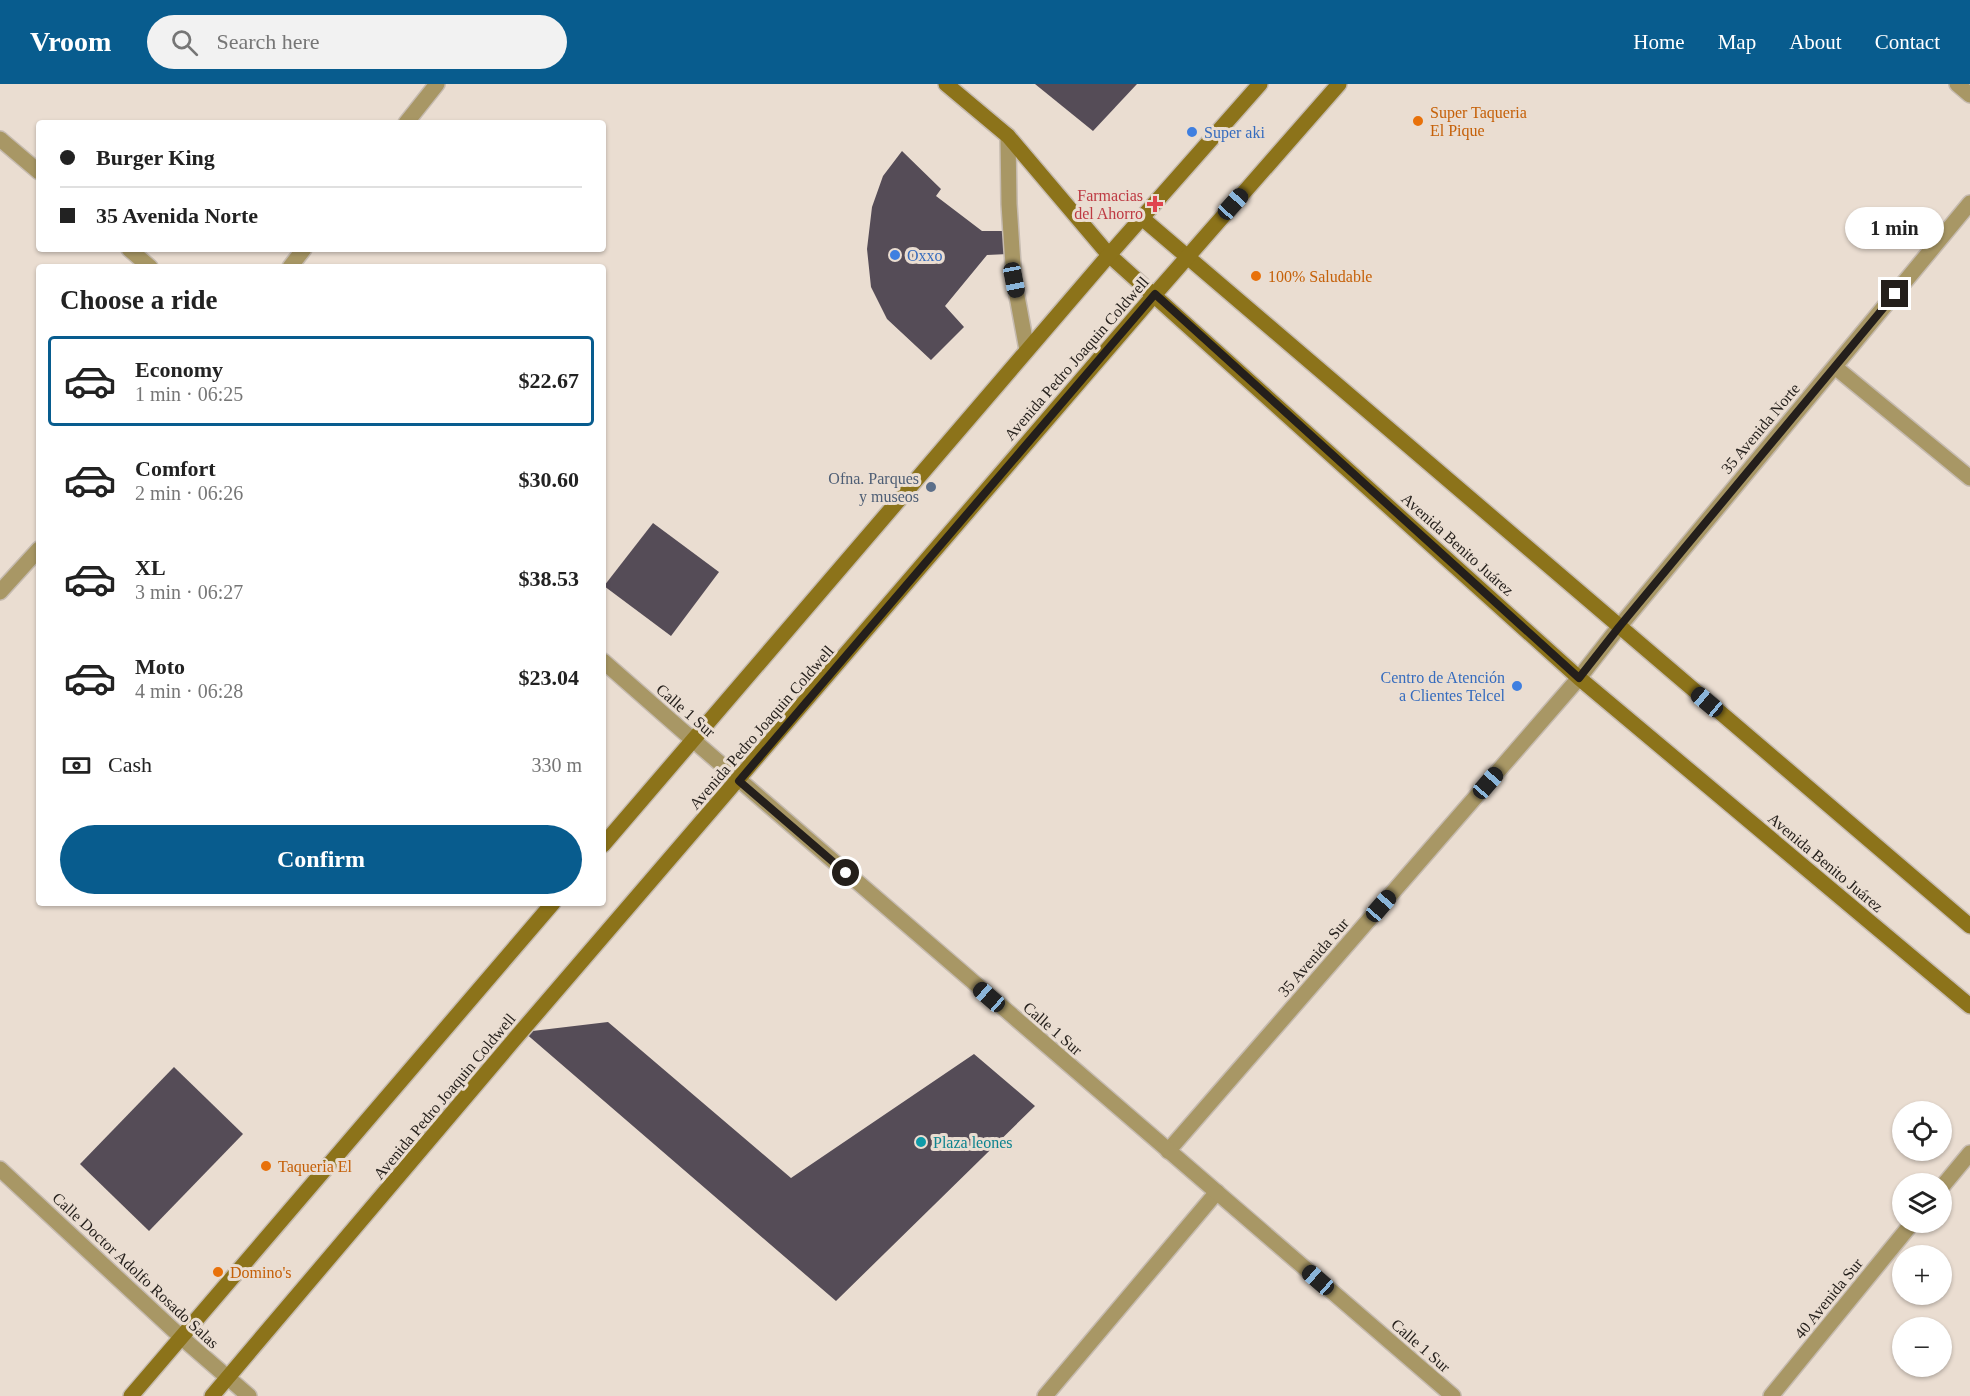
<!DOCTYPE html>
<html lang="en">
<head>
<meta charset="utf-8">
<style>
  :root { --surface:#fff; --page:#f2f2f2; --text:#222; --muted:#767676; --line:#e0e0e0; --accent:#085c8e }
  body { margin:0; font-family:Georgia,serif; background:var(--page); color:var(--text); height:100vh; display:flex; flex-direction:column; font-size:22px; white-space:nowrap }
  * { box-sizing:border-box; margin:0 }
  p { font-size:20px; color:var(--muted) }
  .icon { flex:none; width:33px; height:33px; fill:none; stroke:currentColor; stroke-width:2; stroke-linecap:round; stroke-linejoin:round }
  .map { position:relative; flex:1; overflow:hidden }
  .details { position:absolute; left:36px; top:180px; width:570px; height:642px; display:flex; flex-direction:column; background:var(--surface); border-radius:6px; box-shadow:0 2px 4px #0004 }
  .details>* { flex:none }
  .hud { position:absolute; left:36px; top:36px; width:570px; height:132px; border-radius:6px; box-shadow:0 2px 4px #0004; display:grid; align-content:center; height:132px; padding:0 24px; background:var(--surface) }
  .buttons { position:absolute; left:1892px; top:1017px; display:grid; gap:12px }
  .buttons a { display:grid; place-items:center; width:60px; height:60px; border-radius:50%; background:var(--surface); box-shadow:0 2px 4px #0004; font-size:30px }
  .end { position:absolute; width:27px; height:27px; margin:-14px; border:8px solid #241f1b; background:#fff; box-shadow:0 0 0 3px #fff }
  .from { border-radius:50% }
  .bubble { position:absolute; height:42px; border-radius:21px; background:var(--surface); box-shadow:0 2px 4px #0004; font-size:20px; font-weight:600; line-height:42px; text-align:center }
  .car { position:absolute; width:18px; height:36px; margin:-18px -9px; border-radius:8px; box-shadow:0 0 4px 2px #0007; background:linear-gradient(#222 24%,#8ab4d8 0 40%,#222 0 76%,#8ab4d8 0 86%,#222 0) }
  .hud b { display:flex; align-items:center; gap:21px; height:57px; font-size:22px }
  .hud b+b { border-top:2px solid var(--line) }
  .hud i { width:15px; height:15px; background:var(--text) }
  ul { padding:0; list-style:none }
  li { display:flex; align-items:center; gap:18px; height:90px; margin:0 12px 9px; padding:0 12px; border:3px solid transparent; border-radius:6px }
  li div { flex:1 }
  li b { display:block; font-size:22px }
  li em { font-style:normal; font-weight:600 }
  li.on { border-color:var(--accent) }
  li>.icon { width:54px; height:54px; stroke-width:1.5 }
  h2 { padding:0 24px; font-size:27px; line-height:72px }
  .pay { display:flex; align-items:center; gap:15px; height:66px; padding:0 24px; font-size:22px }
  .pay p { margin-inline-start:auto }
  .action { display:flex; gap:12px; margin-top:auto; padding:12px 24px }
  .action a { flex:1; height:69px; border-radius:36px; background:var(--accent); color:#fff; font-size:24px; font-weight:600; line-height:69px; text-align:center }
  header { display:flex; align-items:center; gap:36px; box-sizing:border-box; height:84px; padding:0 30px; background:var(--accent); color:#fff }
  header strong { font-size:28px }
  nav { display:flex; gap:33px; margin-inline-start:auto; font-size:21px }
  .search { width:420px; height:54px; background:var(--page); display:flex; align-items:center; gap:15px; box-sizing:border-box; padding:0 21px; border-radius:33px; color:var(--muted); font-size:22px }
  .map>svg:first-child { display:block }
</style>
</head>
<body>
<header>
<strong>Vroom</strong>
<div class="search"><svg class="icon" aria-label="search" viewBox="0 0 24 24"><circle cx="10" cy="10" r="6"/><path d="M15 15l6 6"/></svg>Search here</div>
<nav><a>Home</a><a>Map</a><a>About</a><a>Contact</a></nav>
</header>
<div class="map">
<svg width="1970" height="1312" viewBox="0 0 1970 1312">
  <rect width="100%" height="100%" fill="#eaddd1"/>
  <g fill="#554c57">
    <path d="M1035,0H1137L1093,47Z"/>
    <path d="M902,67L941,105L936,112L982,147H1007L1008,170L987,171L945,222L964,243L931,276L887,235L871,203L867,165L872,123L883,92Z"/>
    <path d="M653,439L719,488L671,552L604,502Z"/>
    <path d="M608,938L791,1094L974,970L1035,1022L836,1217L524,948Z"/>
    <path d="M174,983L243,1050L149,1147L80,1080Z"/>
  </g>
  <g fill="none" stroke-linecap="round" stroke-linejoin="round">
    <g stroke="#c6bbb0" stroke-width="18">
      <path id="service" d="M1008,52L1009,120L1014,196L1027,266"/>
    </g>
    <g stroke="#c6bbb0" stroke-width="18">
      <g id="minor">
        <path d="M1957,0L1970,11"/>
        <path d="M0,55L39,88"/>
        <path d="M129,165L150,183"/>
        <path d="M1835,283L1970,394"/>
        <path d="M603,577L693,656"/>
        <path d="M1168,1067L1579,594L1619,543L1970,119"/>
        <path d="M0,1085L181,1253L249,1312"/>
        <path d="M1045,1312L1217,1108"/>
      </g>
    </g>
    <g stroke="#c6bbb0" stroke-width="18">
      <g id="tertiary">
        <path d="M406,39L437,0"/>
        <path d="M290,183L304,165"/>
        <path d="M0,508L39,465"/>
        <path d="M693,656L1453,1312"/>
        <path d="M1941,1104L1970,1069"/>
        <path d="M1771,1312L1913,1138"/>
      </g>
    </g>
    <g stroke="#c6bbb0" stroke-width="18">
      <g id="secondary">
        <path d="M946,0L1008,52L1109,171L1579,594L1970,922"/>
        <path d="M1142,134L1970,842"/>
        <path d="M603,761L1109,171L1260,0"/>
        <path d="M131,1312L553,819"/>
        <path d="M212,1312L513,957L1155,210L1339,0"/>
      </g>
    </g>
    <use href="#service" stroke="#a89765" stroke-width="15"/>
    <use href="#minor" stroke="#a89765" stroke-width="15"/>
    <use href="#tertiary" stroke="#a89765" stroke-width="15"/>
    <use href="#secondary" stroke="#8c731a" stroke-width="15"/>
  </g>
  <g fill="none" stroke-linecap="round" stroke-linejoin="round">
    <path stroke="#241f1b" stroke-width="8" d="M846,789L739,697L1155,210L1579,594L1619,543L1895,210"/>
  </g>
  <g fill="#e8710a" stroke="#eaddd1" stroke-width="2">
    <circle cx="1418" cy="37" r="6"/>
    <circle cx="1256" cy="192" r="6"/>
    <circle cx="266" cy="1082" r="6"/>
    <circle cx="218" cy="1188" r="6"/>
  </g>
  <g fill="#3f7fe0" stroke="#eaddd1" stroke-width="2">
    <circle cx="1192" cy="48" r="6"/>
    <circle cx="895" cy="171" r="6"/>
    <circle cx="1517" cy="602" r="6"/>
  </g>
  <path fill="#e0444e" stroke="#eaddd1" stroke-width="2" d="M1152 111h6v6h6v6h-6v6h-6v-6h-6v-6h6z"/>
  <circle fill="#5c6f8a" stroke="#eaddd1" stroke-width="2" cx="931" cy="403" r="6"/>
  <circle fill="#0f9aa8" stroke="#eaddd1" stroke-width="2" cx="921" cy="1058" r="6"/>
  <g text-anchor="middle" stroke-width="6" stroke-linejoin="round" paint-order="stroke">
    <g font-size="16" fill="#c56008" stroke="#eaddd1" text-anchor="start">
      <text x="1430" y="34">Super Taqueria<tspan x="1430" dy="18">El Pique</tspan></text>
      <text x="1268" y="198">100% Saludable</text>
      <text x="278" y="1088">Taqueria El</text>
      <text x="230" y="1194">Domino's</text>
    </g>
    <g font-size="16" fill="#366cbe" stroke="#eaddd1" text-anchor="start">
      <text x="1204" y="54">Super aki</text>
      <text x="907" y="177">Oxxo</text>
      <text x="1505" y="599" text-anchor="end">Centro de Atención<tspan x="1505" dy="18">a Clientes Telcel</tspan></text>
    </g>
    <g font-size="16" fill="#be3a42" stroke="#eaddd1" text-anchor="end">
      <text x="1143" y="117">Farmacias<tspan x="1143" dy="18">del Ahorro</tspan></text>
    </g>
    <g font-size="16" fill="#241f1b" stroke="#eaddd1">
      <text transform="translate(1076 274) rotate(-49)" y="6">Avenida Pedro Joaquin Coldwell</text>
      <text transform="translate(1760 344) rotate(-50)" y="6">35 Avenida Norte</text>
      <text transform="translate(1458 460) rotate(42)" y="6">Avenida Benito Juárez</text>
      <text transform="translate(686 626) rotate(41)" y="6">Calle 1 Sur</text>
      <text transform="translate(761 643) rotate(-49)" y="6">Avenida Pedro Joaquin Coldwell</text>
      <text transform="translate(1826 778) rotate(40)" y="6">Avenida Benito Juárez</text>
      <text transform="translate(1313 873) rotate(-49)" y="6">35 Avenida Sur</text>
      <text transform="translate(1053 944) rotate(41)" y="6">Calle 1 Sur</text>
      <text transform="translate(444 1012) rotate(-50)" y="6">Avenida Pedro Joaquin Coldwell</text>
      <text transform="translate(136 1186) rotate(43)" y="6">Calle Doctor Adolfo Rosado Salas</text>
      <text transform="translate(1828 1214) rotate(-51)" y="6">40 Avenida Sur</text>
      <text transform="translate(1421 1261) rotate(41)" y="6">Calle 1 Sur</text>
    </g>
    <g font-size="16" fill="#4e5e75" stroke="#eaddd1" text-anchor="end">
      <text x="919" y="400">Ofna. Parques<tspan x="919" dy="18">y museos</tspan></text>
    </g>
    <g font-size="16" fill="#0d838f" stroke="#eaddd1" text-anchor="start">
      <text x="933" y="1064">Plaza leones</text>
    </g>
  </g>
</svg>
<div class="buttons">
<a><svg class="icon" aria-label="locate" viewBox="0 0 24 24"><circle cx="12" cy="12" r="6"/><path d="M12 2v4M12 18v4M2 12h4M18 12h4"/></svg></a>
<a><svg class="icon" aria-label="layers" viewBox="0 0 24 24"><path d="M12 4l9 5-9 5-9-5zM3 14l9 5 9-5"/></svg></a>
<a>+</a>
<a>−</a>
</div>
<i class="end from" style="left:846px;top:789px"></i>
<i class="end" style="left:1895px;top:210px"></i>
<div class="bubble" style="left:1845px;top:123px;width:99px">1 min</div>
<i class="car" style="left:1233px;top:120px;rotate:42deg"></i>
<i class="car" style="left:1014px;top:196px;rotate:169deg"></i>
<i class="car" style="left:1707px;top:618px;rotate:310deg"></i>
<i class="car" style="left:1488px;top:699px;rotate:41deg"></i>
<i class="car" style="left:1381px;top:822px;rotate:41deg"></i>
<i class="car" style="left:989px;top:913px;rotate:311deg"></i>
<i class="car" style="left:1318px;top:1196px;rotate:311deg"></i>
<div class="hud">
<b><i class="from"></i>Burger King</b>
<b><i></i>35 Avenida Norte</b>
</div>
<section class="details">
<h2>Choose a ride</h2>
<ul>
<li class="on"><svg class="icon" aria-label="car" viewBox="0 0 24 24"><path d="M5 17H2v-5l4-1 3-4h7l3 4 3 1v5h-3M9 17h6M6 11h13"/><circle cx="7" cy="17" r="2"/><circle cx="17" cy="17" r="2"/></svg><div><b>Economy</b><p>1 min · 06:25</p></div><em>$22.67</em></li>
<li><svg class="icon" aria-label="car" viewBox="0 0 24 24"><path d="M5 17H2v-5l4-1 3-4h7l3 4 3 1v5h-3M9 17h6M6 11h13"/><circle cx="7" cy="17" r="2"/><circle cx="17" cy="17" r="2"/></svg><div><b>Comfort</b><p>2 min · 06:26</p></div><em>$30.60</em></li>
<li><svg class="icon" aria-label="car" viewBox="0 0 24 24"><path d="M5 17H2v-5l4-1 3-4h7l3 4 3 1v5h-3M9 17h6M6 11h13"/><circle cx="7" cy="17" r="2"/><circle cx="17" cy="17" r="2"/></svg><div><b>XL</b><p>3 min · 06:27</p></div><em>$38.53</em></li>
<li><svg class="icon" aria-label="car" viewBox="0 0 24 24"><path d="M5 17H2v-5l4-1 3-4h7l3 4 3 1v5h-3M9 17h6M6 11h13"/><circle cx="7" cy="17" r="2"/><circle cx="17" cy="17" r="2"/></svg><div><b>Moto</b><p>4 min · 06:28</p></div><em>$23.04</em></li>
</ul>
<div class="pay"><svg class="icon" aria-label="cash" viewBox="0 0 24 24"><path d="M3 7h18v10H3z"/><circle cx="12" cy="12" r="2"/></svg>Cash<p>330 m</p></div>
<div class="action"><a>Confirm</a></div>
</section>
</div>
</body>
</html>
